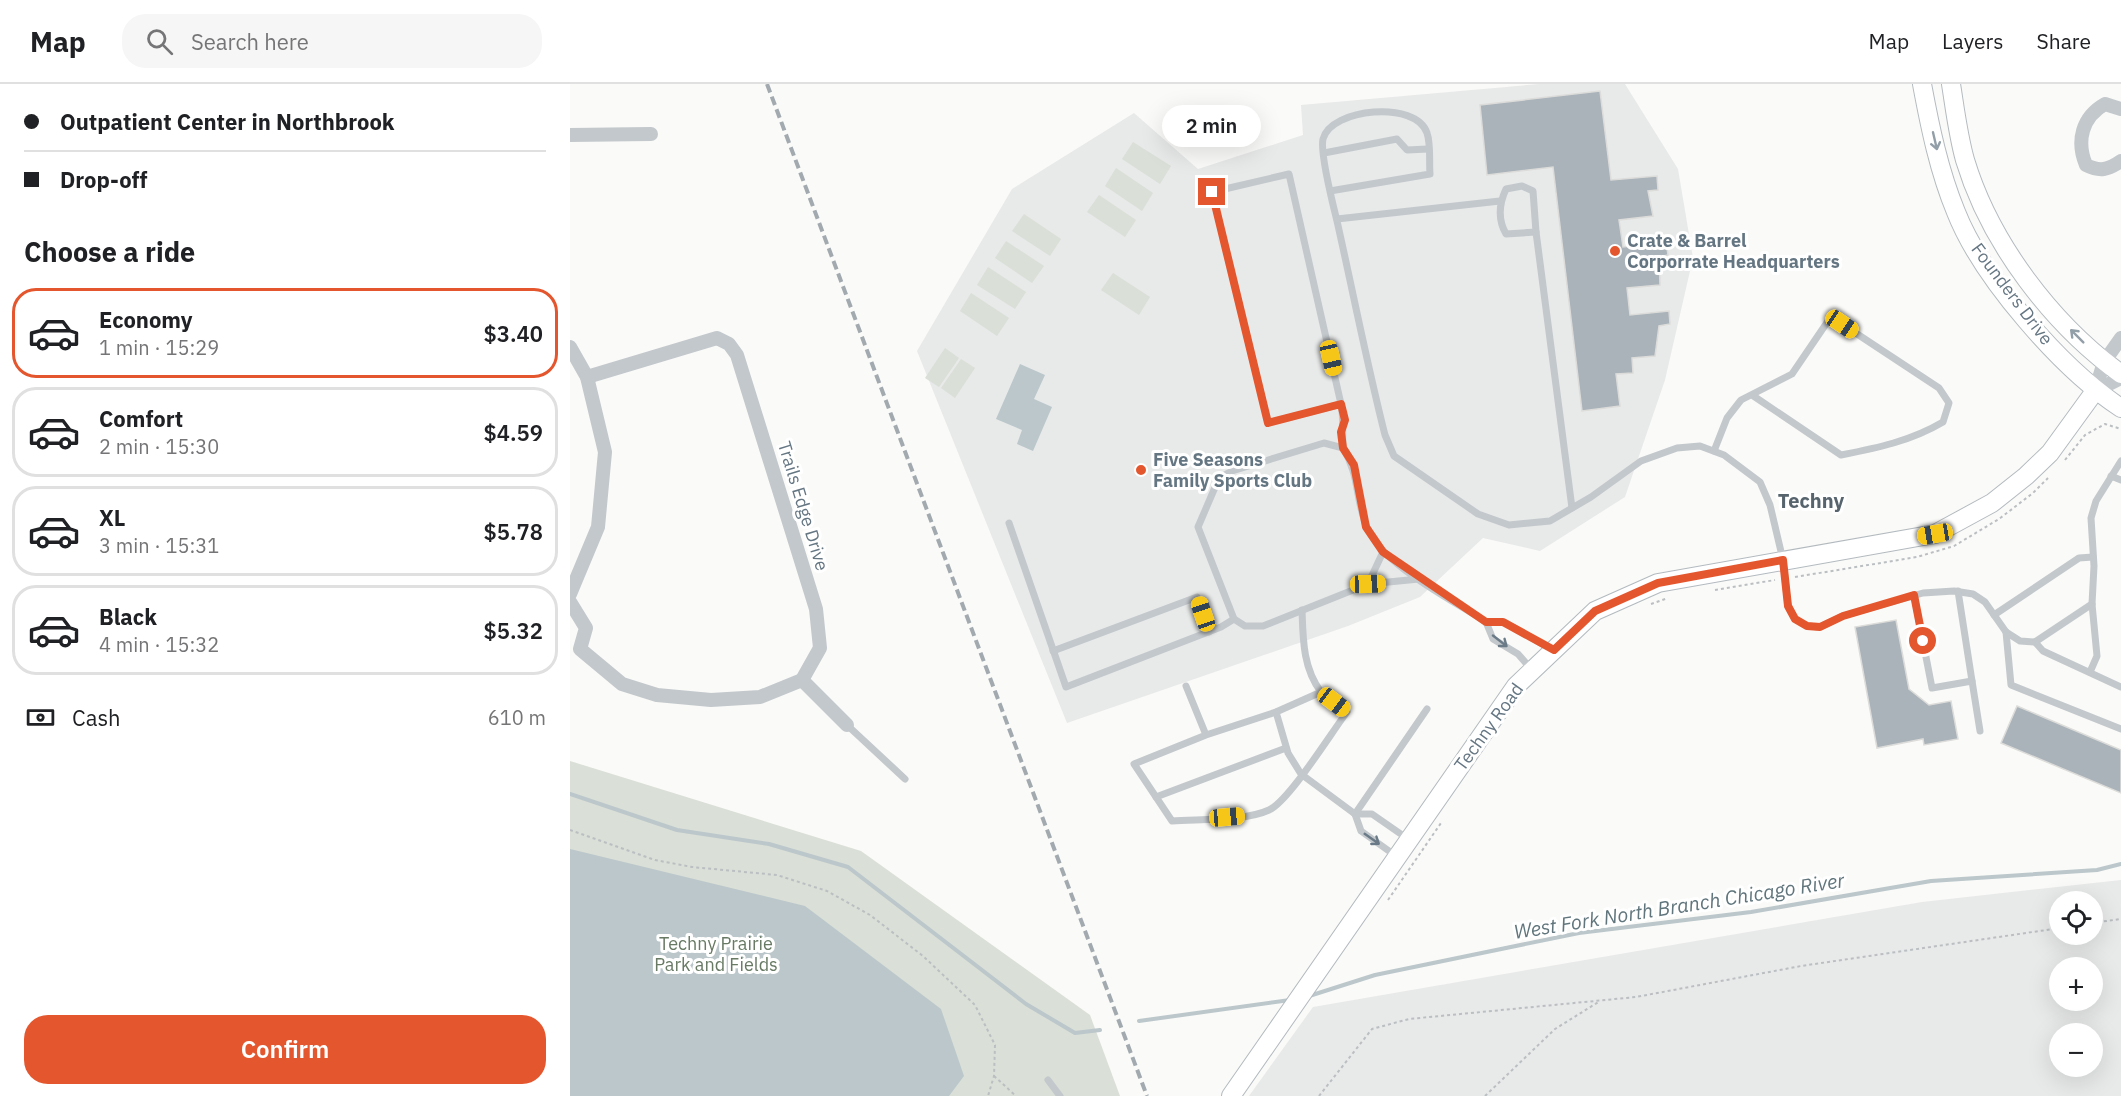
<!DOCTYPE html>
<html lang="en">
<head>
<meta charset="utf-8">
<style>
  :root { --surface:#fff; --page:#f6f6f6; --text:#202124; --muted:#757577; --line:#e0e0e0; --accent:#e4572e }
  body { margin:0; font-family:"IBM Plex Sans",sans-serif; background:var(--page); color:var(--text); height:100vh; display:flex; flex-direction:column; font-size:22px; white-space:nowrap }
  * { box-sizing:border-box; margin:0 }
  p { font-size:20px; color:var(--muted) }
  .icon { flex:none; width:33px; height:33px; fill:none; stroke:currentColor; stroke-width:2; stroke-linecap:round; stroke-linejoin:round }
  .map { position:relative; flex:1; overflow:hidden }
  .sheet { display:flex; flex-direction:column; background:var(--surface); width:570px }
  .sheet>* { flex:none }
  .guide { display:grid; align-content:center; height:132px; padding:0 24px; background:var(--surface) }
  .tools { position:absolute; left:1479px; top:807px; display:grid; gap:12px }
  .tools a { display:grid; place-items:center; width:54px; height:54px; border-radius:50%; background:var(--surface); box-shadow:0 6px 24px #0002; font-size:30px }
  .end { position:absolute; width:27px; height:27px; margin:-14px; border:8px solid #e4572e; background:#fff; box-shadow:0 0 0 3px #fff }
  .from { border-radius:50% }
  .bubble { position:absolute; height:42px; border-radius:21px; background:var(--surface); box-shadow:0 6px 24px #0002; font-size:20px; font-weight:600; line-height:42px; text-align:center }
  .car { position:absolute; width:18px; height:36px; margin:-18px -9px; border-radius:8px; box-shadow:0 0 4px 2px #0007; background:linear-gradient(#f5c518 24%,#345 0 40%,#f5c518 0 76%,#345 0 86%,#f5c518 0) }
  .guide b { display:flex; align-items:center; gap:21px; height:57px; font-size:22px }
  .guide b+b { border-top:2px solid var(--line) }
  .guide i { width:15px; height:15px; background:var(--text) }
  ul { padding:0; list-style:none }
  li { display:flex; align-items:center; gap:18px; height:90px; margin:0 12px 9px; padding:0 12px; border:3px solid var(--line); border-radius:24px }
  li div { flex:1 }
  li b { display:block; font-size:22px }
  li em { font-style:normal; font-weight:600 }
  li.selected { border-color:var(--accent) }
  li>.icon { width:54px; height:54px; stroke-width:1.5 }
  h2 { padding:0 24px; font-size:27px; line-height:72px }
  .pay { display:flex; align-items:center; gap:15px; height:66px; padding:0 24px; font-size:22px }
  .pay p { margin-inline-start:auto }
  .action { display:flex; gap:12px; margin-top:auto; padding:12px 24px }
  .action a { flex:1; height:69px; border-radius:24px; background:var(--accent); color:#fff; font-size:24px; font-weight:600; line-height:69px; text-align:center }
  header { display:flex; align-items:center; gap:36px; box-sizing:border-box; height:84px; padding:0 30px; background:var(--surface); border-bottom:2px solid var(--line) }
  header strong { font-size:28px }
  nav { display:flex; gap:33px; margin-inline-start:auto; font-size:21px }
  .search { width:420px; height:54px; background:var(--page); display:flex; align-items:center; gap:15px; box-sizing:border-box; padding:0 21px; border-radius:24px; color:var(--muted); font-size:22px }
  main { display:flex; flex:1; min-height:0 }
  .map>svg:first-child { display:block }
</style>
</head>
<body>
<header>
<strong>Map</strong>
<div class="search"><svg class="icon" aria-label="search" viewBox="0 0 24 24"><circle cx="10" cy="10" r="6"/><path d="M15 15l6 6"/></svg>Search here</div>
<nav><a>Map</a><a>Layers</a><a>Share</a></nav>
</header>
<main>
<section class="sheet">
<div class="guide">
<b><i class="from"></i>Outpatient Center in Northbrook</b>
<b><i></i>Drop-off</b>
</div>
<h2>Choose a ride</h2>
<ul>
<li class="selected"><svg class="icon" aria-label="car" viewBox="0 0 24 24"><path d="M5 17H2v-5l4-1 3-4h7l3 4 3 1v5h-3M9 17h6M6 11h13"/><circle cx="7" cy="17" r="2"/><circle cx="17" cy="17" r="2"/></svg><div><b>Economy</b><p>1 min · 15:29</p></div><em>$3.40</em></li>
<li><svg class="icon" aria-label="car" viewBox="0 0 24 24"><path d="M5 17H2v-5l4-1 3-4h7l3 4 3 1v5h-3M9 17h6M6 11h13"/><circle cx="7" cy="17" r="2"/><circle cx="17" cy="17" r="2"/></svg><div><b>Comfort</b><p>2 min · 15:30</p></div><em>$4.59</em></li>
<li><svg class="icon" aria-label="car" viewBox="0 0 24 24"><path d="M5 17H2v-5l4-1 3-4h7l3 4 3 1v5h-3M9 17h6M6 11h13"/><circle cx="7" cy="17" r="2"/><circle cx="17" cy="17" r="2"/></svg><div><b>XL</b><p>3 min · 15:31</p></div><em>$5.78</em></li>
<li><svg class="icon" aria-label="car" viewBox="0 0 24 24"><path d="M5 17H2v-5l4-1 3-4h7l3 4 3 1v5h-3M9 17h6M6 11h13"/><circle cx="7" cy="17" r="2"/><circle cx="17" cy="17" r="2"/></svg><div><b>Black</b><p>4 min · 15:32</p></div><em>$5.32</em></li>
</ul>
<div class="pay"><svg class="icon" aria-label="cash" viewBox="0 0 24 24"><path d="M3 7h18v10H3z"/><circle cx="12" cy="12" r="2"/></svg>Cash<p>610 m</p></div>
<div class="action"><a>Confirm</a></div>
</section>
<div class="map">
<svg width="1551" height="1012" viewBox="0 0 1551 1012">
  <rect width="100%" height="100%" fill="#fafaf8"/>
  <g fill="#e8e9e9" fill-rule="evenodd">
    <path d="M969,0H1055L1108,85L1123,174L1095,296L1055,413L970,467L913,454L850,513L778,542L497,639L347,267L442,105L564,29L628,85L733,51L731,21Z"/>
    <path d="M1551,796V1012H679L743,923L1352,818ZM1490,818H1522V850H1490ZM1490,884H1522V916H1490ZM1490,950H1522V982H1490Z"/>
  </g>
  <g fill="#dadfd7">
    <path d="M563,58L601,82L590,100L552,75Z"/>
    <path d="M546,84L583,109L572,127L535,102Z"/>
    <path d="M529,111L566,136L555,153L517,128Z"/>
    <path d="M454,130L491,155L480,172L442,147Z"/>
    <path d="M436,157L474,182L462,199L425,174Z"/>
    <path d="M418,183L456,208L445,225L407,201Z"/>
    <path d="M543,189L580,213L569,231L531,206Z"/>
    <path d="M401,209L439,234L427,252L390,227Z"/>
    <path d="M375,264L389,274L369,303L355,294Z"/>
    <path d="M391,275L405,284L385,314L371,304Z"/>
    <path d="M0,677L291,767L520,931L550,1012H0Z"/>
  </g>
  <g fill="#bbc7cb">
    <path d="M450,280L475,291L464,315L482,323L463,367L447,360L452,346L426,335Z"/>
    <path d="M0,765L235,822L371,925L394,992L379,1012H0Z"/>
  </g>
  <g fill="none" stroke-linecap="round" stroke-linejoin="round">
    <g stroke="#bbc7cb" stroke-width="4">
      <path d="M0,710L107,746L199,760L278,783L456,920L505,949L530,946"/>
      <path d="M736,913L805,891L1009,849L1181,828L1361,797L1527,786L1551,780"/>
      <path d="M569,937L720,916"/>
    </g>
  </g>
  <g fill="#aab3b9" stroke="#dcdcda" stroke-width="1.5">
    <path d="M1030,7L1041,96L1087,92L1088,106L1078,107L1083,132L1049,136L1053,163L1096,158L1098,171L1089,173L1090,201L1057,204L1060,231L1099,227L1100,240L1089,242L1085,272L1062,274L1063,289L1046,290L1050,322L1012,327L983,83L917,91L910,21Z"/>
    <path d="M1326,536L1339,605L1359,621L1381,617L1388,655L1354,661L1353,655L1307,664L1285,543Z"/>
    <path d="M1447,622L1551,666V709L1431,659Z"/>
  </g>
  <g fill="none" stroke-linecap="round" stroke-linejoin="round">
    <g stroke="#b3babf" stroke-width="20">
      <g id="secondary">
        <path d="M1352,0C1360,43 1369,87 1386,128C1412,194 1492,285 1551,324"/>
        <path d="M1381,0C1385,25 1388,51 1395,76C1420,159 1482,240 1551,290"/>
        <path d="M661,1012L946,602L1025,527L1088,499L1365,450L1422,419L1456,392L1480,369L1525,307"/>
      </g>
    </g>
    <g stroke="#bbbfc2" stroke-width="2" stroke-dasharray="3 3" stroke-linecap="butt">
      <path d="M1495,376L1515,351L1535,340L1551,345"/>
      <path d="M1225,493L1347,473L1384,462L1429,435L1463,409L1478,394"/>
      <path d="M1145,506L1205,496"/>
      <path d="M1081,520L1098,514"/>
      <path d="M0,746L85,776L122,783L207,791L257,807L300,831L353,872L405,921L425,961L424,992L418,1012"/>
      <path d="M818,816L871,739"/>
      <path d="M1522,839L1551,835"/>
      <path d="M424,992L446,1012"/>
      <path d="M749,1012L802,945L839,935L1066,913L1231,882L1490,844"/>
      <path d="M915,1012L985,945L1030,917"/>
    </g>
    <g stroke="#c3c8cc" stroke-width="7">
      <path d="M754,69L827,55L837,66L858,65"/>
      <path d="M952,102L963,107L966,148L936,150C928,136 929,120 936,105Z"/>
      <path d="M760,107L860,90C859,78 861,60 857,49C846,16 761,24 753,55C750,68 763,121 767,137C783,208 797,280 815,351L824,372L908,430L939,441L980,437L1021,413L1071,377L1107,364L1130,362L1154,371L1190,398L1200,421L1213,476L1218,522L1225,535L1237,542L1250,543L1273,532L1353,509L1384,507L1403,510L1415,518L1436,548L1450,557L1465,558L1522,520"/>
      <path d="M767,135L930,117"/>
      <path d="M966,148L1002,424"/>
      <path d="M771,320L698,339L642,108L719,90L771,320C774,335 772,348 773,364"/>
      <path d="M1144,367L1157,334L1171,316L1222,290L1258,237L1272,240L1369,304L1379,319L1373,338C1341,357 1307,364 1271,371L1182,311"/>
      <path d="M1541,392L1551,396"/>
      <path d="M439,439L496,603L651,543L664,535"/>
      <path d="M813,468L798,500L849,495"/>
      <path d="M798,500L693,542H675L664,535L628,443L649,394L662,387L754,359L773,364C790,392 785,416 797,443C813,482 881,515 916,538"/>
      <path d="M1388,507L1402,597"/>
      <path d="M1344,511L1362,604L1402,597L1410,647"/>
      <path d="M732,526C733,556 733,584 751,608"/>
      <path d="M1424,531L1509,474L1523,473"/>
      <path d="M1436,548L1441,601L1551,645"/>
      <path d="M1465,558L1473,567L1551,603"/>
      <path d="M483,567L627,513L639,548"/>
      <path d="M962,586L948,570L923,555L916,538H934L981,565"/>
      <path d="M1520,588L1527,572L1522,520L1524,482L1521,434L1526,417L1551,377"/>
      <path d="M616,602L636,651L564,680L602,737C629,735 676,737 699,726C719,717 761,649 777,628L751,608L706,628L636,651"/>
      <path d="M706,628L718,669L731,690L785,730H802L838,755"/>
      <path d="M277,641L335,695"/>
      <path d="M586,713L716,664"/>
      <path d="M785,730L857,625"/>
      <path d="M785,730L791,747L826,772"/>
      <path d="M478,996L490,1012"/>
    </g>
    <g stroke="#c3c8cc" stroke-width="14">
      <path d="M1551,25L1535,20C1512,33 1506,57 1516,81C1530,88 1538,86 1551,77"/>
      <path d="M0,51L81,50"/>
      <path d="M0,263L17,293L35,368L28,443L0,510"/>
      <path d="M1525,307L1534,278L1551,254"/>
      <path d="M1525,307L1551,294"/>
      <path d="M0,518L16,544L10,565L52,600L87,611L141,616L190,613L232,596L250,564L246,525L167,271L159,260L147,254L17,293"/>
      <path d="M232,596L277,641"/>
    </g>
    <use href="#secondary" stroke="#fff" stroke-width="18"/>
    <path stroke="#a2aab0" stroke-width="4" stroke-dasharray="9 4.5" stroke-linecap="butt" d="M197,0L577,1012"/>
  </g>
  <defs><path id="oneway-shaft" d="M-6 0H5M1.5-3L5.5 0L1.5 3" fill="none" stroke-width="1.6" stroke-linecap="round" stroke-linejoin="round" transform="scale(1.5)"/></defs>
  <g stroke="#939fa8">
    <use href="#oneway-shaft" transform="translate(1365 57) rotate(77)"/>
    <use href="#oneway-shaft" transform="translate(1507 252) rotate(-135)"/>
  </g>
  <g stroke="#6a7a87">
    <use href="#oneway-shaft" transform="translate(930 557) rotate(38)"/>
    <use href="#oneway-shaft" transform="translate(802 755) rotate(35)"/>
  </g>
  <g fill="none" stroke-linecap="round" stroke-linejoin="round">
    <path stroke="#e4572e" stroke-width="8" d="M642,108L698,339L771,320L775,336L771,348L773,364L784,381L796,443L813,468L916,538H933L984,566L1025,527L1088,499L1213,476L1218,522L1225,535L1237,542L1250,543L1273,532L1344,511L1353,557"/>
  </g>
  <g fill="#e4572e" stroke="#fff" stroke-width="2">
    <circle cx="1045" cy="167" r="6"/>
    <circle cx="571" cy="386" r="6"/>
  </g>
  <g text-anchor="middle" stroke-width="6" stroke-linejoin="round" paint-order="stroke">
    <g font-size="18" font-weight="bold" fill="#657683" stroke="#fff" text-anchor="start">
      <text x="1057" y="163">Crate &amp; Barrel<tspan x="1057" dy="21">Corporrate Headquarters</tspan></text>
      <text x="583" y="382">Five Seasons<tspan x="583" dy="21">Family Sports Club</tspan></text>
    </g>
    <g font-size="18" fill="#657683" stroke="#fff">
      <text transform="translate(1442 210) rotate(53)" y="6">Founders Drive</text>
      <text transform="translate(233 422) rotate(73)" y="6">Trails Edge Drive</text>
      <text transform="translate(919 643) rotate(-54)" y="6">Techny Road</text>
    </g>
    <g font-size="18" fill="#687a64" stroke="#fff">
      <text x="146" y="866">Techny Prairie<tspan x="146" dy="21">Park and Fields</tspan></text>
    </g>
    <g font-size="20" font-weight="bold" fill="#57646e" stroke="#fff">
      <text x="1241" y="424">Techny</text>
    </g>
    <g font-size="20" font-style="italic" fill="#60757c" stroke="#fff">
      <text transform="translate(1109 822) rotate(-9)" y="7">West Fork North Branch Chicago River</text>
    </g>
  </g>
</svg>
<div class="tools">
<a><svg class="icon" aria-label="locate" viewBox="0 0 24 24"><circle cx="12" cy="12" r="6"/><path d="M12 2v4M12 18v4M2 12h4M18 12h4"/></svg></a>
<a>+</a>
<a>−</a>
</div>
<i class="end from" style="left:1353px;top:557px"></i>
<i class="end" style="left:642px;top:108px"></i>
<div class="bubble" style="left:592px;top:21px;width:99px">2 min</div>
<i class="car" style="left:1272px;top:240px;rotate:124deg"></i>
<i class="car" style="left:761px;top:274px;rotate:167deg"></i>
<i class="car" style="left:1365px;top:450px;rotate:260deg"></i>
<i class="car" style="left:798px;top:500px;rotate:88deg"></i>
<i class="car" style="left:633px;top:530px;rotate:341deg"></i>
<i class="car" style="left:764px;top:618px;rotate:127deg"></i>
<i class="car" style="left:657px;top:733px;rotate:85deg"></i>
</div>
</main>
</body>
</html>
